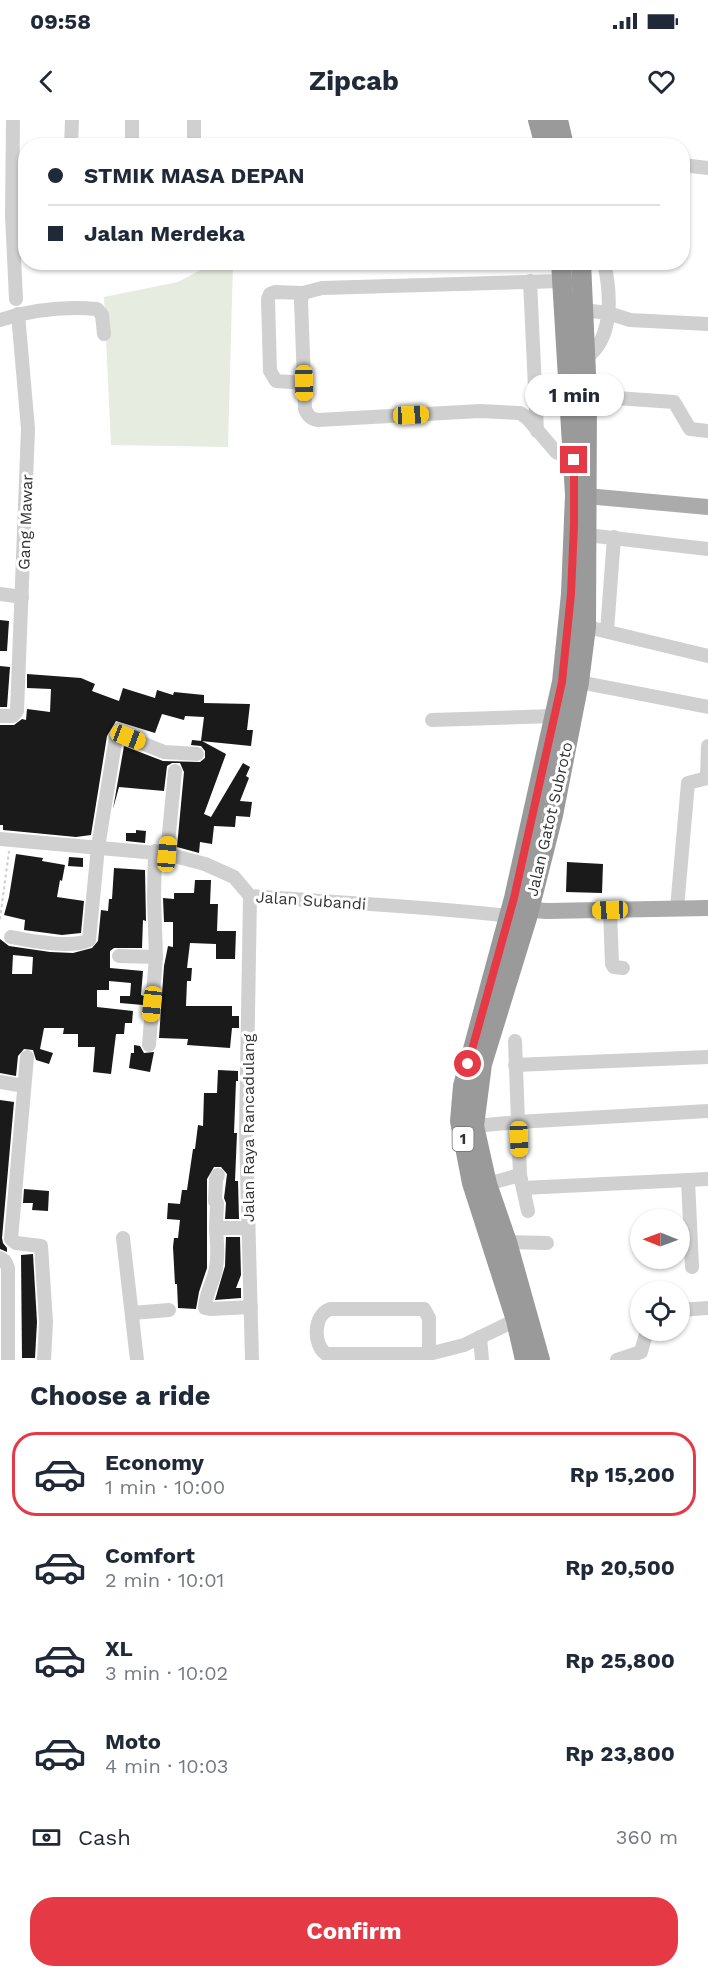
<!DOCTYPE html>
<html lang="en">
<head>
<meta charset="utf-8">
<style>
  :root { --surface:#fff; --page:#f6f6f7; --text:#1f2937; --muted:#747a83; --line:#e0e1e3; --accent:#e63946 }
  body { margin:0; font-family:"Work Sans",sans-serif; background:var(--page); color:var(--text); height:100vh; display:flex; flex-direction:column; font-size:22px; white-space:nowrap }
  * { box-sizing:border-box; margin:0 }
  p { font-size:20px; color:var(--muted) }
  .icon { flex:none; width:33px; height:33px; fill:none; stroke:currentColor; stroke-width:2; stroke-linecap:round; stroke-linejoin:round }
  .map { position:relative; height:1240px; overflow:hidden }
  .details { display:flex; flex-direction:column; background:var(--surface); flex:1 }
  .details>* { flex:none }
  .top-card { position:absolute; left:18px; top:18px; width:672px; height:132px; border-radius:24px; box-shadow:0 2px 4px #0004; display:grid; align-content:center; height:132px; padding:0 30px; background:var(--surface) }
  .needle { width:39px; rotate:271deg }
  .controls { position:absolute; left:630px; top:1089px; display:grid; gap:12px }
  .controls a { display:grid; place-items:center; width:60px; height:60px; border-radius:50%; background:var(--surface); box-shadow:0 2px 4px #0004; font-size:30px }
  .end { position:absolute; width:27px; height:27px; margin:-14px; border:8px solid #e63946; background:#fff; box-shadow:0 0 0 3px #fff }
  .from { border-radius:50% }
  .bubble { position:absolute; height:42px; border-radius:21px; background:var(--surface); box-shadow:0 2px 4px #0004; font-size:20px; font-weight:700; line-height:42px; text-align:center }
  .car { position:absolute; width:18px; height:36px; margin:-18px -9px; border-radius:8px; box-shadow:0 0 4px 2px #0007; background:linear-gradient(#f5c518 24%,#345 0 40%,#f5c518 0 76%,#345 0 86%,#f5c518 0) }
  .top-card b { display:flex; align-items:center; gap:21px; height:57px; font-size:22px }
  .top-card b+b { border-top:2px solid var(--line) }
  .top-card i { width:15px; height:15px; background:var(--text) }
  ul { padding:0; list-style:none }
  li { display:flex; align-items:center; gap:18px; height:84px; margin:0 12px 9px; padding:0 18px; border:3px solid transparent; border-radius:24px }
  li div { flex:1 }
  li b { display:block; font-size:22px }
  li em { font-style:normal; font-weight:700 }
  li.active { border-color:var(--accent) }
  li>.icon { width:54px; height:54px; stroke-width:1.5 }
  h2 { padding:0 30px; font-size:27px; line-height:72px }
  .pay { display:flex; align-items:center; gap:15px; height:66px; padding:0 30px; font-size:22px }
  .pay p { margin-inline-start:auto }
  .action { display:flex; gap:12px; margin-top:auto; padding:12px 30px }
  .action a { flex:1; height:69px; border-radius:24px; background:var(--accent); color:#fff; font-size:24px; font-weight:700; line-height:69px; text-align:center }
  .status { display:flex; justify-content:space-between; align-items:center; height:42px; padding:0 30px; background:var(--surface); direction:ltr }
  .status svg { height:16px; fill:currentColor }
  header { display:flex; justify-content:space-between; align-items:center; height:78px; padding:0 30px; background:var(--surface); font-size:27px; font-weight:700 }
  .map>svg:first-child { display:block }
</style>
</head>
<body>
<div class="status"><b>09:58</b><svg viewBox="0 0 49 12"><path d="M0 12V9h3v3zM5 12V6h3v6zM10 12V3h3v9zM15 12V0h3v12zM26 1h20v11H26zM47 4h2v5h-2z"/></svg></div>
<header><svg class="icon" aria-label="back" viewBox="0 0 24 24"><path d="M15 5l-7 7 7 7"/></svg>Zipcab<svg class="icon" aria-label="heart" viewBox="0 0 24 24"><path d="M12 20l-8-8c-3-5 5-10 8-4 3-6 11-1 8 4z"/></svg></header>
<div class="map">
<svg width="708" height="1240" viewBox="0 0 708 1240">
  <rect width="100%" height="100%" fill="#fff"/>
  <path fill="#e6ecdf" d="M233,143L228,327L111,325L104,177L178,162L212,144Z"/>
  <g fill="#1a1a1a" fill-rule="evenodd">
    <path d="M0,500L9,501L7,531H0Z"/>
    <path d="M0,546L10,547L7,587H0Z"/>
    <path d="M27,554L81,558L95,564L92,571L119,581L123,568L155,578L157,570L173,575L174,572L204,575V583L250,584L247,610H253L251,626L201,621L204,597L185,596L184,600L162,594L155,613L116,601L107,616L91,715L76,717L3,710V705H0V605H14L22,599L26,600L27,589L50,592L51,569L27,568Z"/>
    <path d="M192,620L202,621L226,634L204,694L211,697L243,643L250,647L246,656L249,658L240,681L252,682L250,697L236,696L235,707L214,706L212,724L200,722L199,733L177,727L184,652L180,643H172L167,646L164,671L119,667L113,689L124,626L163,641L200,642L205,638V631L201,626L191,625Z"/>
    <path d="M136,710L146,711L145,723L126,721V713H136Z"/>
    <path d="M16,734L43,738L42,741L65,745L62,761L60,760L57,777L84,781L81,813L62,815L24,810L25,800L4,795L9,777Z"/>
    <path d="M69,737L83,738V747L68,746Z"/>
    <path d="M567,742L603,744L602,773L566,772Z"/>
    <path d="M114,748L145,750L146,801L143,800L142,828H114L110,831V848L143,851L141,875L144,876L143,885L120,883V876H130L131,863L109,861V870H97V887L133,891L132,903H125L124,914H116L111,954L93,952L95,927H78V914H63L64,908H44L40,929L53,933L49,944L36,940L33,930L24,929L18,936L16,956L0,953V819L9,826L50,832L73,833L92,828L98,821L101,790L108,791L109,779H112ZM13,835L33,837L32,854H12Z"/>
    <path d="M195,760H211L210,784H218L217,811H236L235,839H216V824L190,823L187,848H192L191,861H187L186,886H232V896H239V908H232L230,928L187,925L188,919L159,918L164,846L168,826L173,827V802H164L163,778L174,779V773H194Z"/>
    <path d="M134,925L140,926L144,933L154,932L150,952L129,948L131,933H134Z"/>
    <path d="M218,950L238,951V961H236L234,1013H237L235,1061H238L239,1099H225L226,1083L224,1078L227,1054L221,1047H214L207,1059V1148L199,1172L196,1189L178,1188L177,1164H175L173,1127L174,1118H178L180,1100L167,1099L168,1083L180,1084L182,1070H187L193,1029H195L198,1005L203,1006L204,973H217Z"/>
    <path d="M0,980L14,982L2,1118L3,1123L7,1128V1132L0,1129Z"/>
    <path d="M24,1069L49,1071L48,1091L32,1090L33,1083H23Z"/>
    <path d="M226,1117H240L241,1155L236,1168H241V1178L215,1180L225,1146Z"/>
    <path d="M33,1134L37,1202L35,1238H22L21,1135Z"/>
  </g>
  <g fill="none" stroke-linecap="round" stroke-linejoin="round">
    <path stroke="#cdcdcd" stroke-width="2" stroke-dasharray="3 3" stroke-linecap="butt" d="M0,799L9,731"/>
    <g stroke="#d0d0d0" stroke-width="14">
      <path d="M71,26L72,0"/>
      <path d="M132,26V0"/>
      <path d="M194,26V0"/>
      <path d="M682,45L708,48"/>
      <path d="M12,95L13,0"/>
      <path d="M530,161L537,311"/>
      <path d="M563,161L322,168L303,173L301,180L305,289C308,296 311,299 318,300L480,291L520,293L527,298L556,332L574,340"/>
      <path d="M303,173L275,172L270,174L268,179L270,251L276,261L304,263"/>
      <path d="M16,179L12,95L26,91"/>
      <path d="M583,190L608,193L630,200L708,204"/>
      <path d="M0,200C31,190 64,186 97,189L102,195L104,214"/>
      <path d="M586,238C614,218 611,174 604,142"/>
      <path d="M587,276L674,282L690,309L708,311"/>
      <path d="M587,415L708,429"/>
      <path d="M0,474L22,477"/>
      <path d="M579,505L708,536"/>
      <path d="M607,511L614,417"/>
      <path d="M579,562L708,587"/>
      <path d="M0,596H13L17,591L28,309L18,194"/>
      <path d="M432,600L553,596"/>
      <path d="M0,719L167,734L205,744L234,757L250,776C339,783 428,786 517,797"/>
      <path d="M167,734L175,651"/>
      <path d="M250,776L246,1012L252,1240"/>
      <path d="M677,788L688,663L707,658L708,626"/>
      <path d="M610,790L612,844L614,847L623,848"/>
      <path d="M11,817C31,821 71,829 89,820L98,727L116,617H127L164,632L197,634"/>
      <path d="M119,836L156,837"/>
      <path d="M515,921L520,1055L528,1091"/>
      <path d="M149,925L156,837L154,778L155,731"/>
      <path d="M27,937L11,1119L16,1123L41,1126L46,1202L44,1240"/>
      <path d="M515,945L708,937"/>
      <path d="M0,962L24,966"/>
      <path d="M474,1006L518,1002L708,991"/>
      <path d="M688,1060L692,1147"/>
      <path d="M487,1064L520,1055"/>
      <path d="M523,1068L708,1059"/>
      <path d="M216,1108L217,1083L215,1081L216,1059L218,1055"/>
      <path d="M248,1108H216C217,1123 219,1141 214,1156C210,1169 206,1173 205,1188L210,1189L251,1187"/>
      <path d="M123,1118L137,1240"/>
      <path d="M507,1122L547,1123"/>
      <path d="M0,1138L5,1141L8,1148V1240"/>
      <path d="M330,1189H424L429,1198V1234H326C313,1225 313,1195 330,1189Z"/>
      <path d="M680,1190L708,1188"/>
      <path d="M132,1193L169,1190"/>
      <path d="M480,1217L482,1240"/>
      <path d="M429,1234L464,1225L516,1200"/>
      <path d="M617,1240L641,1232L647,1210"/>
    </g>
    <g stroke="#ababab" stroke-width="16">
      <path d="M575,375L708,387"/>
      <path d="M517,789L547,791L708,788"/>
    </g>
    <g stroke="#9a9a9a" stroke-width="20">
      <path d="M538,0L545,26"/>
      <path d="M558,0L564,26"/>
      <path d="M525,1240L516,1200L472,1063L460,1001L463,966L514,778L562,562L571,474L575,375L561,142"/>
      <path d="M540,1240L507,1122L487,1064L474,1006L482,944L527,798L553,695L579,562L586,507L587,276L581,142"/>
    </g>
  </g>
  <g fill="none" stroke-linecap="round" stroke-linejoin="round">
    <path stroke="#e63946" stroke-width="8" d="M468,944L514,778L562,562L571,474L574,404V340"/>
  </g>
  <g text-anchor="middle" stroke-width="6" stroke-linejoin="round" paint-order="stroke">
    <rect fill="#fff" stroke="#707070" stroke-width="1.5" x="452.5" y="1007" width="21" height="24" rx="4.5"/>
    <g font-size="15" font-weight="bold" fill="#333">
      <text x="463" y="1024">1</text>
    </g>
    <g font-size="16" fill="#333" stroke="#fff">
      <text transform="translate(25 402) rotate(-88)" y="6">Gang Mawar</text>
      <text transform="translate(549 699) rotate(-77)" y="6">Jalan Gatot Subroto</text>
      <text transform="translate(311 780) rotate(4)" y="6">Jalan Subandi</text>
      <text transform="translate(248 1008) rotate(-90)" y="6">Jalan Raya Rancadulang</text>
    </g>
  </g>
</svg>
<div class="controls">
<a><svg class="needle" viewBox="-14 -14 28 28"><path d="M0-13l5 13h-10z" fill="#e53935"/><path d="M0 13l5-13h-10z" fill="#747a83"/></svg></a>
<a><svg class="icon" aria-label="locate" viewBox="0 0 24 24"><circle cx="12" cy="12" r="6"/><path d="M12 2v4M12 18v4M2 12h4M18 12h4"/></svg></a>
</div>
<i class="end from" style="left:468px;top:944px"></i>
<i class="end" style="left:574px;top:340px"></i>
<div class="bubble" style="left:525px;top:254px;width:99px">1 min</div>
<i class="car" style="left:304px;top:263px;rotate:179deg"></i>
<i class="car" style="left:411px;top:295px;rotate:87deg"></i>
<i class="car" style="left:128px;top:617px;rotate:111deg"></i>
<i class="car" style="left:167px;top:734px;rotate:5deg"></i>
<i class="car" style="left:610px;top:790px;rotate:268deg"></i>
<i class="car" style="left:152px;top:884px;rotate:186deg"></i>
<i class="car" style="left:519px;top:1019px;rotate:178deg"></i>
<div class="top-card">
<b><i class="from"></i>STMIK MASA DEPAN</b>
<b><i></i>Jalan Merdeka</b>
</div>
</div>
<section class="details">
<h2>Choose a ride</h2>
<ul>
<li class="active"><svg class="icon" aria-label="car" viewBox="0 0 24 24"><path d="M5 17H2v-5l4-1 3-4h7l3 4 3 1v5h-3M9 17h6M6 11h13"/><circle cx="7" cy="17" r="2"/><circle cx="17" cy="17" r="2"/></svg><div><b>Economy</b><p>1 min · 10:00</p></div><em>Rp 15,200</em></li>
<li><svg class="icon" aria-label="car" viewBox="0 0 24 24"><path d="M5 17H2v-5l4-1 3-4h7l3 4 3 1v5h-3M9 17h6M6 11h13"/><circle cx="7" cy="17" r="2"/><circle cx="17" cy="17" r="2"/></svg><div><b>Comfort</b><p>2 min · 10:01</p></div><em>Rp 20,500</em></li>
<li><svg class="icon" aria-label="car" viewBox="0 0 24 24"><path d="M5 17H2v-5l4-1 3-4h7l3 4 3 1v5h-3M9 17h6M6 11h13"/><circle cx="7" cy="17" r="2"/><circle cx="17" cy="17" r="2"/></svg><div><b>XL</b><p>3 min · 10:02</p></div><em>Rp 25,800</em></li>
<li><svg class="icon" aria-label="car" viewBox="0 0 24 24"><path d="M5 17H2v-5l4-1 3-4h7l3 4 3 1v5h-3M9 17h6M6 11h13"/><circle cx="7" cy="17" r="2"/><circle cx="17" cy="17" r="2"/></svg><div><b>Moto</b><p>4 min · 10:03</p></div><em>Rp 23,800</em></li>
</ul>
<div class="pay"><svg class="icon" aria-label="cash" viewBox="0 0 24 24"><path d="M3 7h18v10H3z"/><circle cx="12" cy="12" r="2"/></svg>Cash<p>360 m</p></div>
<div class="action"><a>Confirm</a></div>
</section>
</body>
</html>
